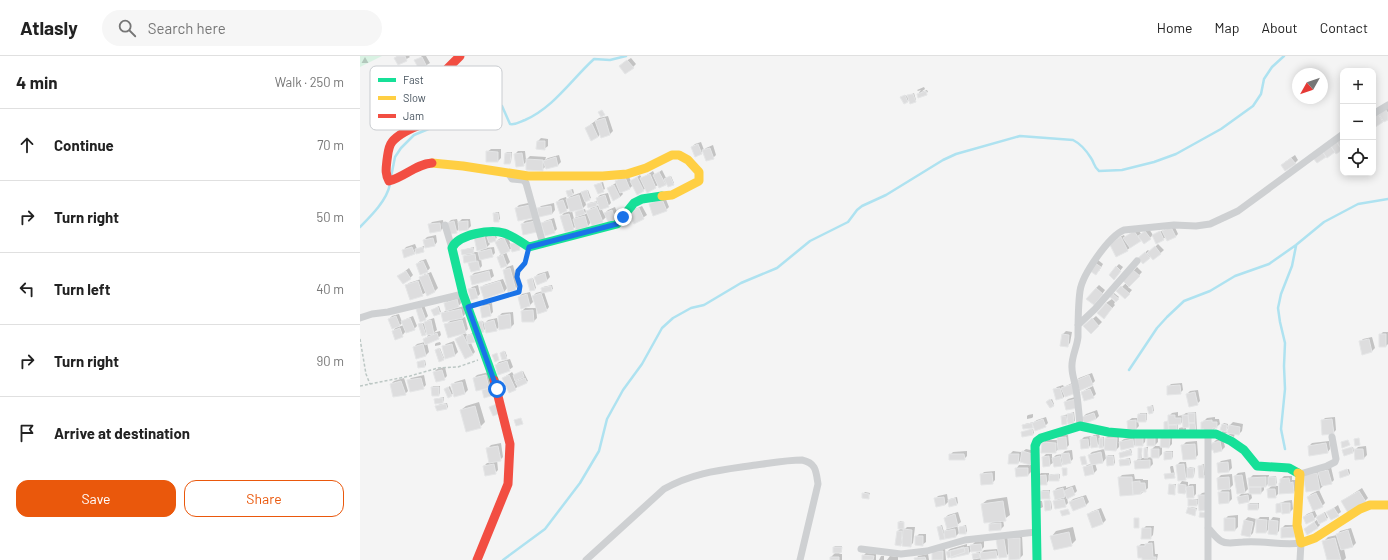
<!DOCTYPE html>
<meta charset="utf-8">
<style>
body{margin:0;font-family:Barlow,sans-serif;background:#f6f6f6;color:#222}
.controls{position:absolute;right:12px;top:12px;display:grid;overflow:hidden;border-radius:8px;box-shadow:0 2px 10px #0003}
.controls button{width:36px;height:36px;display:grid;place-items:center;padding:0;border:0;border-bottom:1px solid #e0e0e0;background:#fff;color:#222;font:20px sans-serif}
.compass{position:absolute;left:932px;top:12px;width:36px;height:36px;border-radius:50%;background:#fff;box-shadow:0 2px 10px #0003;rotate:230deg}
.stop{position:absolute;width:12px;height:12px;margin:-9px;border:3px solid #1a73e8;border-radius:50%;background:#fff}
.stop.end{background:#1a73e8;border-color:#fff;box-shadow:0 1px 4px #0008}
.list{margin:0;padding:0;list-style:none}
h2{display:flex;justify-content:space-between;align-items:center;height:52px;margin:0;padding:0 16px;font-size:17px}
h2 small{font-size:13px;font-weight:400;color:#767676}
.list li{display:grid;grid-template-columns:26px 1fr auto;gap:12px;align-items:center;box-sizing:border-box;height:72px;padding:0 16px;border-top:1px solid #e0e0e0}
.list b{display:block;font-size:15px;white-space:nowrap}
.list em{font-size:13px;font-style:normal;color:#767676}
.actions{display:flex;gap:8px;padding:12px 16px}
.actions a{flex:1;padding:9px 0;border:1px solid #ea580c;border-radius:12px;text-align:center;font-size:14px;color:#ea580c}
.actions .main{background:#ea580c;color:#fff}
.icon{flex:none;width:22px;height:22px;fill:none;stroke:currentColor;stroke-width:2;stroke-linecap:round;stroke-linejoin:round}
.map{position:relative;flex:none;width:1028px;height:504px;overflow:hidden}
header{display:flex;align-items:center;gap:24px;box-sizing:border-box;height:56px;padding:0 20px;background:#fff;border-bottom:1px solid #e0e0e0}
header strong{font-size:19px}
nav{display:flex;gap:22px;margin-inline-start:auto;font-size:14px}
.search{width:280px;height:36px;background:#f6f6f6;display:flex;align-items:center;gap:10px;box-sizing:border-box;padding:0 14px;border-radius:22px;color:#767676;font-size:15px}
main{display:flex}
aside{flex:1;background:#fff}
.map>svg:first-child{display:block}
.forest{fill:url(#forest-firs)}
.shadow{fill:#0003;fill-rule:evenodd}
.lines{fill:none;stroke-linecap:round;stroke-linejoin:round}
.stream{stroke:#aee2f0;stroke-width:2.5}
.building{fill:#ddddde;stroke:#e5e6e7}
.path{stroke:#bcc7c4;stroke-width:1.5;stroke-dasharray:3 2;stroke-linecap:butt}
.street{stroke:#ced0d2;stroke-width:7}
.fast{stroke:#16e098;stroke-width:9}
.slow{stroke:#ffcf43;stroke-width:9}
.jam{stroke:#f24e42;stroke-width:9}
.route{stroke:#1a73e8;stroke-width:5}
.key{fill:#fff;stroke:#c9ccd0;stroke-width:1}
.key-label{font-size:11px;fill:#4a5661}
</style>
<header>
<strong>Atlasly</strong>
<div class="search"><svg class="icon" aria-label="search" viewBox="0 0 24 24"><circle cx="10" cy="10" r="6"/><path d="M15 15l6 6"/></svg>Search here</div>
<nav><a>Home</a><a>Map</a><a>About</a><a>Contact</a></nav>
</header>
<main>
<aside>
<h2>4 min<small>Walk · 250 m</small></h2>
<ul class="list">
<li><svg class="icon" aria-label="ahead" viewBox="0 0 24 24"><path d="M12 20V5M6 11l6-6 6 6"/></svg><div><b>Continue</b></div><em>70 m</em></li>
<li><svg class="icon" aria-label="right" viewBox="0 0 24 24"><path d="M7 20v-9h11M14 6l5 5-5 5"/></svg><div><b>Turn right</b></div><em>50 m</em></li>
<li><svg class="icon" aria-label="left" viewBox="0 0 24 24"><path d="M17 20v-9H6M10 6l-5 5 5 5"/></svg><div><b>Turn left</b></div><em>40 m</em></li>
<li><svg class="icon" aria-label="right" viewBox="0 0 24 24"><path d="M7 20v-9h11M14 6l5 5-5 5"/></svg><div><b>Turn right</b></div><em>90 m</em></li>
<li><svg class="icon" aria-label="arrive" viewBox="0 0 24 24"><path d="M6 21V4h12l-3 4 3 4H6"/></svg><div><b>Arrive at destination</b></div></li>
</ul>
<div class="actions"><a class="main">Save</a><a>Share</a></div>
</aside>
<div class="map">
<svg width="1028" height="504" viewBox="0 0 1028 504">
<defs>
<pattern id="forest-firs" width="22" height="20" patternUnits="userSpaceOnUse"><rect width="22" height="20" fill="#d9f2e3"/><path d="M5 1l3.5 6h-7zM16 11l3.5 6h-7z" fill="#b2c7bb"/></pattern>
</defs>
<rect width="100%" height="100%" fill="#f4f4f4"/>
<path class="forest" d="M 0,0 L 22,0 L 0,11 Z"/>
<path class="shadow" d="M 37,0 L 49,0 L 50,1 L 38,8 L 35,2 Z
M 62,0 L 66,0 L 70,7 L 60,13 L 56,5 Z
M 271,2 L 276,8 L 273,11 L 263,7 Z
M 564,31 L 565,33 L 561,36 L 567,34 L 568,36 L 559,40 L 558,38 L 561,34 L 558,35 L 557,34 Z
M 554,37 L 556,44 L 555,45 L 549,44 L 548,45 L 543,40 L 546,39 L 547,41 Z
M 1028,51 L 1028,63 L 1013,71 L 1013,61 Z
M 248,60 L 253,75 L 250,78 L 240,78 L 238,81 L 226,72 L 239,62 Z
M 983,80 L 983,92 L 977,97 L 975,95 L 966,99 L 957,106 L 954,102 Z
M 181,82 L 188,83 L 188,90 L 184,93 L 178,85 Z
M 341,86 L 344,94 L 346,92 L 353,89 L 356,99 L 353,102 L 343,95 L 341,97 L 332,91 L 335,88 Z
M 131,93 L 141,93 L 141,102 L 138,105 L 127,96 Z
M 158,95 L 165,95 L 166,104 L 170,100 L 186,101 L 185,104 L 188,102 L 199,99 L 201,106 L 198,109 L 186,112 L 186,110 L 182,114 L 167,105 L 163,109 L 155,98 Z
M 147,96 L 152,96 L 151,106 L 150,107 L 146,107 L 146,97 Z
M 935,99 L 938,104 L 935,107 L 925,106 Z
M 302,114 L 306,122 L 311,120 L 314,127 L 313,128 L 307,127 L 305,129 L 298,129 L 287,135 L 286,132 L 278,138 L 273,129 L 270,132 L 261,135 L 263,138 L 260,141 L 248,132 L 268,119 L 271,125 L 280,119 L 282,122 L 293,115 L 295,119 Z
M 243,126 L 245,133 L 238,137 L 237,128 Z
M 213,133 L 214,137 L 211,140 L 228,134 L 231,142 L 225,145 L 226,149 L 221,154 L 225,153 L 226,156 L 223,159 L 228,157 L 228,156 L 231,152 L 239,149 L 239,147 L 236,149 L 228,148 L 229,147 L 238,145 L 237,142 L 240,139 L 248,137 L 251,147 L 248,150 L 241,152 L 244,158 L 248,154 L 255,151 L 259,161 L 256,164 L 247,160 L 242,165 L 231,166 L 228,170 L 217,173 L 216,170 L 213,173 L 201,160 L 204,157 L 211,155 L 210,151 L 206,154 L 197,146 L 200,143 L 206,141 L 207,144 L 212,138 L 207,135 ZM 220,153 L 216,156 L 217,160 L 214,163 L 212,155 Z
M 305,141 L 309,151 L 306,154 L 290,149 L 293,146 Z
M 173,146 L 172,161 L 156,152 L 159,149 Z
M 194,147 L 195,154 L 192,158 L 180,160 L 178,153 L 181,150 Z
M 282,150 L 287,159 L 275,167 L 273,154 Z
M 136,156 L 139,156 L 140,163 L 138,165 L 134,158 Z
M 178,162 L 180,172 L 162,168 L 165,165 Z
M 194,162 L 197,173 L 194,176 L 182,168 L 185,165 Z
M 97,163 L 98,167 L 102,163 L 110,163 L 111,170 L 108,173 L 100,172 L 96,176 L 88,167 L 91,164 Z
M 83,164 L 84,171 L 81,174 L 70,176 L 69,169 L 72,166 Z
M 814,169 L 818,178 L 815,181 L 806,181 L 803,183 L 793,179 L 784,187 L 782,183 L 767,194 L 754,184 L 764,179 L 765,181 L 778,173 L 781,178 L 789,173 L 793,179 Z
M 135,178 L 137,182 L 129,186 L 130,188 L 126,192 L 134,191 L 135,197 L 132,200 L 121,203 L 122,210 L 119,213 L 109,207 L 112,205 L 104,200 L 107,197 L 102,194 L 114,191 L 114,195 L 113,196 L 118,196 L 118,197 L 123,192 L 115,182 Z
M 76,179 L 77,186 L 74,190 L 64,184 L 67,181 Z
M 147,180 L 151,189 L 159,186 L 160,192 L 159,193 L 152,192 L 146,196 L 150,206 L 147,209 L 138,201 L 141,198 L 136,186 L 139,183 Z
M 55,188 L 57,193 L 64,190 L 64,194 L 63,195 L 57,195 L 54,197 L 43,195 L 46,191 Z
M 798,188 L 804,194 L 794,203 L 791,200 L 783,207 L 782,199 L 788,194 L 790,196 Z
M 66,203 L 70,212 L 64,219 L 71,216 L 78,232 L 75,235 L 67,238 L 66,236 L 62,239 L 46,230 L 49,227 L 61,223 L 61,222 L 67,215 L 57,208 L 60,205 Z
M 738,204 L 743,208 L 739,215 L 731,214 Z
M 759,208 L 763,211 L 757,219 L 756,211 Z
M 153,209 L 158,230 L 155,233 L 148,231 L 144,236 L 121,232 L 124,229 L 143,223 L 146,230 L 147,230 L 144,214 L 147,211 Z
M 777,211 L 782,216 L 768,231 L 772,234 L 765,242 L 758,235 L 766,227 L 764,225 Z
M 49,212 L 53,219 L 50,222 L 39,220 Z
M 132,213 L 134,220 L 130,223 L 111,220 L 114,217 Z
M 188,215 L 190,221 L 187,224 L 175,221 L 178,218 Z
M 173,222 L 176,232 L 175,233 L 168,224 Z
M 118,229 L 120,238 L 117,241 L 109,234 L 112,231 Z
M 192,229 L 193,233 L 191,234 L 184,236 L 189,251 L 186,255 L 173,240 L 176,237 L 183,235 L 182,232 L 183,231 Z
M 739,229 L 745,234 L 737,245 L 736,232 Z
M 170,236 L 173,246 L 170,249 L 159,241 L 162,238 Z
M 754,237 L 759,241 L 756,244 L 751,240 Z
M 100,241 L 101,247 L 97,252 L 104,250 L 105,258 L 102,262 L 105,261 L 108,273 L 105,276 L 107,279 L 113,277 L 111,287 L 115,296 L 112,299 L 96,283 L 105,277 L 86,269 L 91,264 L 82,257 L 87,254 L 85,247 L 88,244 Z
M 752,243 L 755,246 L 754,248 L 755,249 L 746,259 L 746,247 Z
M 132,247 L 133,256 L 130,259 L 121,251 L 124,248 Z
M 64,249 L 68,260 L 65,263 L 57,253 Z
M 79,250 L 81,256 L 74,259 L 72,254 Z
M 165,252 L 176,252 L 177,262 L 174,265 L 162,255 Z
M 153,256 L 154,268 L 151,271 L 140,272 L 140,270 L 136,274 L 126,272 L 123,275 L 118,266 L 123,265 L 124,268 L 128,264 L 137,262 L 138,267 L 140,266 L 139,260 L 142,257 Z
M 39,258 L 42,266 L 46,263 L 53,260 L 57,270 L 54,273 L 45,276 L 42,280 L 33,275 L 37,270 L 29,263 L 32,260 ZM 43,266 L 44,269 L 38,271 Z
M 736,260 L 742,266 L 731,277 L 725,270 Z
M 74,262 L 77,274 L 73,277 L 80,275 L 81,279 L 78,282 L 67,287 L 69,296 L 66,299 L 57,301 L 54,291 L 57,288 L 65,286 L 64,283 L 68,280 L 67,276 L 65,278 L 60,267 L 63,267 L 64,268 L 68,264 Z
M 706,275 L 712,276 L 710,287 L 707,290 L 703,278 Z
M 1023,276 L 1028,276 L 1028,288 L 1026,290 L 1020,279 Z
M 1012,281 L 1015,292 L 1012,295 L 1000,286 L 1003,283 Z
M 94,285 L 98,296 L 94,300 L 83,291 L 86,288 Z
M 80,286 L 81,288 L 80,289 L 75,290 L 75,288 L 76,287 Z
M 80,292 L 84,302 L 83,304 L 76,294 Z
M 145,295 L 147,300 L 146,302 L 141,297 Z
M 150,303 L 153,311 L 149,314 L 136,309 L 139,306 Z
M 65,304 L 66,309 L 65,310 L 58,306 Z
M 85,311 L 87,320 L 84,323 L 74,316 L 77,313 Z
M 163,315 L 168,325 L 149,336 L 143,322 L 152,316 L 154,319 Z
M 129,316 L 132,328 L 129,331 L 135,329 L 125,341 L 123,335 L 127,331 L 114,322 L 117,319 Z
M 732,317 L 735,325 L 732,328 L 705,339 L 703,342 L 694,334 L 697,331 L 703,329 L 704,331 L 716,325 L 719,322 Z
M 64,319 L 66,329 L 63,332 L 48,325 L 51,322 Z
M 44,322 L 48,335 L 45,338 L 31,328 L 34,325 Z
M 105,323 L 108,334 L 105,337 L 92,329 L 95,326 Z
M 822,327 L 823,334 L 820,337 L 808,331 L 811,328 Z
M 73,330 L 80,330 L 80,337 L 79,339 L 73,339 L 72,332 Z
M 90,330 L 93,338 L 88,340 L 85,333 Z
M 733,330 L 736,338 L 733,341 L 722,337 L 725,334 Z
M 838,334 L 840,345 L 837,348 L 827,338 L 830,335 Z
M 719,340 L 721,348 L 705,346 L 708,343 Z
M 84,341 L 84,344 L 83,346 L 75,343 Z
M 692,343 L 694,348 L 693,350 L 689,345 Z
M 119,346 L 125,366 L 120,371 L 101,354 L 106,350 Z
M 87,347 L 88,351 L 87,352 L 77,354 L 77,350 L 78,349 Z
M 793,349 L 794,355 L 789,357 L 788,351 Z
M 737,354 L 739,360 L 736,363 L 723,361 L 726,358 Z
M 714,356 L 715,365 L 709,367 L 709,364 L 706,367 L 702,360 Z
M 818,356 L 818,360 L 823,359 L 826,357 L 836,356 L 837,375 L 830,370 L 826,370 L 826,374 L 819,376 L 819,372 L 824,371 L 824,365 L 821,367 L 818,368 L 818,373 L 817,374 L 810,375 L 805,366 L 809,365 L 809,360 L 812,357 Z
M 780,357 L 787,357 L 787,364 L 785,365 L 778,365 L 779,370 L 776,373 L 768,365 L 772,362 L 779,362 Z
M 673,358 L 673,361 L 672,362 L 667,363 L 667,360 L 668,359 Z
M 686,361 L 688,367 L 685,370 L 674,369 L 664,372 L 663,369 L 665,368 L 674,366 L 677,364 Z
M 855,361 L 855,363 L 859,363 L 860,368 L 853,374 L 842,367 L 847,362 Z
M 975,361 L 976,374 L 973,377 L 962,365 L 965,362 Z
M 873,366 L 883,368 L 882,375 L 879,378 L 875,377 L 874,381 L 868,378 L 870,376 L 869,371 L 865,375 L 867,376 L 866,378 L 862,376 L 863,374 L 863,368 L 864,367 L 868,368 L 867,372 Z
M 673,373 L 674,377 L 673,378 L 662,376 Z
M 798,377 L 798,386 L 795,389 L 788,389 Z
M 739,378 L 740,382 L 744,381 L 744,388 L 746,388 L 746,382 L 749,379 L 759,379 L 759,391 L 756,394 L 746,388 L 743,391 L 740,387 L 737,390 L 731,388 L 729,391 L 721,384 L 724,381 L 731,380 L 731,381 L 734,379 Z
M 786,378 L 785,386 L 782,389 L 775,389 L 773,390 L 760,386 L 764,383 Z
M 701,379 L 708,379 L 709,389 L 706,392 L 699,393 L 695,396 L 683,387 L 686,384 L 699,384 L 698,382 Z
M 812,379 L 812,388 L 809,391 L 802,390 L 802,398 L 799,401 L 792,401 L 793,408 L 790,411 L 775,406 L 778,403 L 780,392 L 782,392 L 782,402 L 785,402 L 785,393 L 786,391 L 788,391 L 788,399 L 786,402 L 792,401 L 792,393 L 795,390 L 801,390 Z
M 863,383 L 865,391 L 862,394 L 851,389 L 856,384 Z
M 837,385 L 838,399 L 835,402 L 823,389 L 826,386 Z
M 969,385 L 970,393 L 967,397 L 949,390 L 952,387 Z
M 141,387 L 143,401 L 140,404 L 137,404 L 138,414 L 135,417 L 124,410 L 127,407 L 130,407 L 128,392 L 131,389 Z
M 1006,390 L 1007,399 L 1004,402 L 995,394 L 993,396 L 983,394 L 993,391 L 994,395 L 998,391 Z
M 666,393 L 675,395 L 670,408 L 660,405 L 658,407 L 650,398 L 653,395 L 661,396 L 661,397 Z
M 744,393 L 746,402 L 748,399 L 754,399 L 755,407 L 754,408 L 747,401 L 743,406 L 735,407 L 737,414 L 734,417 L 724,412 L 727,409 L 731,408 L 729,399 L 732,396 Z
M 771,393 L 772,397 L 771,398 L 760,397 Z
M 712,394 L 713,403 L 710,406 L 701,409 L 694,406 L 690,409 L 683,401 L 686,398 L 692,398 L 692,403 L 696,399 L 702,398 L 705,395 Z
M 607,395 L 607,400 L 604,403 L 590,399 L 593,396 Z
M 806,395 L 813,395 L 813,401 L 812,402 L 805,396 Z
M 770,402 L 771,407 L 770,408 L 760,404 Z
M 871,403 L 872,412 L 869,415 L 858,408 L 861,405 Z
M 820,406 L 826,406 L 827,414 L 830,411 L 835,412 L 834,420 L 833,421 L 827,421 L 825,423 L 817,409 Z
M 844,408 L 845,419 L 840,421 L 839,410 Z
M 659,409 L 671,409 L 671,416 L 668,419 L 656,413 Z
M 811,410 L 813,410 L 815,420 L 814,421 L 805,419 L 811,417 L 810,411 Z
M 971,411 L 974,424 L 971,427 L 963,430 L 960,433 L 944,419 Z
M 989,413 L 990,417 L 989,419 L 980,416 Z
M 635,415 L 635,424 L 632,427 L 621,419 L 624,416 Z
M 885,416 L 888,433 L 883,438 L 890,437 L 890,422 L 893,419 L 909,419 L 909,421 L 916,420 L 917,427 L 914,430 L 918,430 L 918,438 L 915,441 L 908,433 L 913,429 L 909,427 L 906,430 L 904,430 L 904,434 L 901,437 L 891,437 L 892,442 L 889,445 L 879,447 L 878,441 L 883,436 L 875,420 L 878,417 Z
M 681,417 L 689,417 L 689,420 L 691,418 L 700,418 L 700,422 L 698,424 L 689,424 L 686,428 L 678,420 Z
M 774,418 L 775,423 L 783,423 L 783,424 L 788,424 L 788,432 L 781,438 L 759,422 L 762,419 Z
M 872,418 L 873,429 L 868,434 L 871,433 L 872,443 L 869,446 L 859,437 L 864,432 L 858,422 L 861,419 Z
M 924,420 L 932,420 L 932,424 L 936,424 L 937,433 L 934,436 L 921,423 Z
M 822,425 L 828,426 L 828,430 L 830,428 L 836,428 L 836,438 L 833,441 L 827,434 L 825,437 L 819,429 Z
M 811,428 L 816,428 L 814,438 L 810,429 Z
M 715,429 L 717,435 L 714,438 L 707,442 L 708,447 L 705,450 L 694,446 L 696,444 L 694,435 L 697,432 L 706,430 L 706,432 Z
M 1002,432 L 1008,442 L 1005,445 L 985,443 Z
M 683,434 L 690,434 L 690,441 L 688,443 L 688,442 L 682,435 Z
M 959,434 L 965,447 L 962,450 L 954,453 L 957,460 L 954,463 L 944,461 L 947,458 L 954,455 L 948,441 L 951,438 Z
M 505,436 L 510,437 L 508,442 L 503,438 Z
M 847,436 L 837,449 L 829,444 L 830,443 L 839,443 L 839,440 L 842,437 Z
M 587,438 L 588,445 L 590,443 L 597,441 L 598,447 L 597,448 L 589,445 L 585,449 L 575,443 L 578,440 Z
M 726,439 L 729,446 L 726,449 L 710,446 L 713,443 Z
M 647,441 L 650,459 L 643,464 L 644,470 L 641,473 L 630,468 L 633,465 L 622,448 L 627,444 Z
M 932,444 L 933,453 L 930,456 L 917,448 L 923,446 L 925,445 Z
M 678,445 L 682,445 L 683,451 L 681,452 L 677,452 Z
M 691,445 L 692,452 L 691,454 L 685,446 Z
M 890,447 L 899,447 L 899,452 L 898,453 L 889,448 Z
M 978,449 L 981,456 L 971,463 L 968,456 Z
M 830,451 L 837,452 L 835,458 L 829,452 Z
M 741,452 L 746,464 L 743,467 L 733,471 L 728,459 L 731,456 Z
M 598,456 L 601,466 L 597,469 L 599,477 L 596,480 L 586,480 L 584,482 L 578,471 L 582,469 L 584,476 L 588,472 L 585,462 L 588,459 Z
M 965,456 L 968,462 L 959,467 L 960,469 L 957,472 L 945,473 L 958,463 L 957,461 L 959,460 Z
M 878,459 L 878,471 L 875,474 L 865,463 L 868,460 Z
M 888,461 L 896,463 L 893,477 L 890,480 L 885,464 Z
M 900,461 L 909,461 L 909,466 L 913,461 L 920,462 L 919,475 L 916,478 L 909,473 L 906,476 L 897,464 Z
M 540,465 L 544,466 L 544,470 L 542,472 L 545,473 L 547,471 L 555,471 L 553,487 L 550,490 L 543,486 L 540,489 L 538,475 L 541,472 L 539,467 Z
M 606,469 L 607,475 L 606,477 L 600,471 Z
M 925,469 L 937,469 L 938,477 L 922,472 Z
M 786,470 L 794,470 L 793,479 L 790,482 L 783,473 Z
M 713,471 L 716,484 L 711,489 L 692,480 L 696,475 Z
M 991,472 L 996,487 L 993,490 L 984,493 L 986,502 L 984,504 L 968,504 L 963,486 L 968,481 L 977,479 L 980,475 Z
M 559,478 L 566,478 L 566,486 L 562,489 L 556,481 Z
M 652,479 L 662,479 L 663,499 L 660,502 L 649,497 L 646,500 L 639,498 L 636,501 L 621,503 L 622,504 L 613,504 L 615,497 L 620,496 L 620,498 L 624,494 L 638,493 L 637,484 L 647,480 L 648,484 Z
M 624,485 L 624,491 L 621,494 L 611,495 L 609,497 L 587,496 L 590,493 L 607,488 L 607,490 L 611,490 L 615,486 Z
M 789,485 L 794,485 L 795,498 L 798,498 L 797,504 L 783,504 L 778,491 L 781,488 L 787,488 Z
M 475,490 L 482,490 L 482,495 L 479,498 L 482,498 L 482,504 L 471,504 L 471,501 L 476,496 L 474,491 Z
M 585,492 L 586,504 L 573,504 L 573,496 Z
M 506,497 L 516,498 L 516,504 L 503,504 L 503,500 Z
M 568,498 L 569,504 L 556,504 L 558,500 Z
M 521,500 L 524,500 L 524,504 L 519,504 Z
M 530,500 L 538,501 L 538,504 L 527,504 Z"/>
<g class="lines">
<path class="stream" d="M 84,67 C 102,59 123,46 142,50 L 150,68 C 156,69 160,66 165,64 C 194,51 211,24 234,3 L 250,4 L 266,0
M 31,121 L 35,101 L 41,92 L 54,79 L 78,69
M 0,171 C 12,159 27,144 30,128
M 769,314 L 797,272 L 807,261 L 824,245 L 850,235 L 875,220 L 909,208 L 936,189 L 964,166 L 998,148 L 1028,143
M 925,393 L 921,373 L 925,333 L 924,310 L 925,287 L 920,266 L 918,252 L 921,238 L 932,210 L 936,190
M 143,504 L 185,473 L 220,427 L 239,395 L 247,363 L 263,334 L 282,308 L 302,272 L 313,262 L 331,252 L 344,249 L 381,227 L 417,212 L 450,185 L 488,166 L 497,154 L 502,150 L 526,139 L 583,104 L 596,98 L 660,80 L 713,84 C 721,88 726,94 731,102 C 735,108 733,110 739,115 L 762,114 L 794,106 L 816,98 L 861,73 L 893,50 L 901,38 L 904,23 L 912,11 L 924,0"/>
</g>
<path class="building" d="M 38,0 L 45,0 L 47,5 L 38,9 L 34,2 Z
M 62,1 L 67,11 L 60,15 L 54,4 Z
M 267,4 L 274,12 L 265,18 L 259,10 Z
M 566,35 L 567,39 L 558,42 L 557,38 Z
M 553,38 L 556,46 L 550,48 L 547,39 Z
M 545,39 L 548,46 L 544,48 L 540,41 Z
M 1025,53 L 1028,57 L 1028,64 L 1024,66 L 1019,58 Z
M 242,54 L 245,59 L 241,61 L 238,56 Z
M 1018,58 L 1023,66 L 1014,72 L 1013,70 L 1013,61 Z
M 245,62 L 250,79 L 241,82 L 235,65 Z
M 232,68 L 238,81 L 231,85 L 225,72 Z
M 979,82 L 983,87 L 982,94 L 976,85 Z
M 177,85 L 185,85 L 185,94 L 176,93 Z
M 976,85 L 982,94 L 976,98 L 970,89 Z
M 338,88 L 342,98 L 335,101 L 331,91 Z
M 970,89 L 975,96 L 967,102 L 962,95 Z
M 350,92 L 354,103 L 346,105 L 342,94 Z
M 126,95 L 138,96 L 138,106 L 126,106 Z
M 962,95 L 966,101 L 957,107 L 953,102 Z
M 145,97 L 151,97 L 150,108 L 144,108 Z
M 162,97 L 164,110 L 156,111 L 154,98 Z
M 196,101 L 198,110 L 186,113 L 183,105 Z
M 931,102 L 936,108 L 925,115 L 921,109 Z
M 166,103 L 183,104 L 183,115 L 166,114 Z
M 299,116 L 306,129 L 299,132 L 293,119 Z
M 290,118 L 296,132 L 287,137 L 280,122 Z
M 310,120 L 314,129 L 308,131 L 304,123 Z
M 265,121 L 270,133 L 260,137 L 255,125 Z
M 277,121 L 284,135 L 277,139 L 270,125 Z
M 241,127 L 244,136 L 238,138 L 234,129 Z
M 254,129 L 260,141 L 253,145 L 247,132 Z
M 211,134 L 213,139 L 208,141 L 206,135 Z
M 227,134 L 230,144 L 225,146 L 221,136 Z
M 219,139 L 223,153 L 210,156 L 206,143 Z
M 245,139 L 249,151 L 240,154 L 236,142 Z
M 302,143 L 307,155 L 293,160 L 289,148 Z
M 203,144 L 207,155 L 200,158 L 196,146 Z
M 236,146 L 237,150 L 228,152 L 227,148 Z
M 170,149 L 173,162 L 158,165 L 155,152 Z
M 191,150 L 192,158 L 179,161 L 177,152 Z
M 237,151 L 243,166 L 232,170 L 226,155 Z
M 279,152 L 284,163 L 274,168 L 269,157 Z
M 223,153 L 225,158 L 216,161 L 215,156 Z
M 252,154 L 256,165 L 249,168 L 244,157 Z
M 133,157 L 138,157 L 139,166 L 134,166 Z
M 209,158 L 214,174 L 205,176 L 200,160 Z
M 225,160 L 228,171 L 216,174 L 213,163 Z
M 191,164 L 195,177 L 185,180 L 181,167 Z
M 94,165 L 97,177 L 90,178 L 87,167 Z
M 108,165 L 108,174 L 99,175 L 98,166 Z
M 175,165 L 177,176 L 163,179 L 161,168 Z
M 80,167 L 81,175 L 70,177 L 68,168 Z
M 811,171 L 816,181 L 807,185 L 802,175 Z
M 774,175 L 781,185 L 770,192 L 763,182 Z
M 785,175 L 791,183 L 784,188 L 778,180 Z
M 800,175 L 804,184 L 796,188 L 792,179 Z
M 134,178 L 136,185 L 129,187 L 127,181 Z
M 124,179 L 127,192 L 117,195 L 114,181 Z
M 761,181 L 768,195 L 756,201 L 749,187 Z
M 73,182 L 75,190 L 65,192 L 63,184 Z
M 144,182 L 150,195 L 141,199 L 135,186 Z
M 158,186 L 160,194 L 152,196 L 150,188 Z
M 795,190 L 801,198 L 793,204 L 787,197 Z
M 52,191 L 55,198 L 44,202 L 42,194 Z
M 63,191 L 64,196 L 56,198 L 55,193 Z
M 113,192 L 114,197 L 102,199 L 101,194 Z
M 131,193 L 133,201 L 120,204 L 118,196 Z
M 785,196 L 790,202 L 783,208 L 778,202 Z
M 115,198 L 116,205 L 104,207 L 103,200 Z
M 143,199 L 147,210 L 141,212 L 137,201 Z
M 63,205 L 68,216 L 60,219 L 56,208 Z
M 118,205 L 120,214 L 111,216 L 108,207 Z
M 735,207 L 741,211 L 736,219 L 730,215 Z
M 756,210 L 761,215 L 754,224 L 749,219 Z
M 150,212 L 156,234 L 148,236 L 143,214 Z
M 773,214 L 780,220 L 769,231 L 763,225 Z
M 46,215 L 51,223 L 43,228 L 37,220 Z
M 129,215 L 131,224 L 112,229 L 110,220 Z
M 185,217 L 187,225 L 177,229 L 174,221 Z
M 68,218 L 75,236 L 67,240 L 59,221 Z
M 172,222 L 175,234 L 170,235 L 167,224 Z
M 58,225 L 63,240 L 50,244 L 45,229 Z
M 140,225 L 144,236 L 124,243 L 120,231 Z
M 191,230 L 192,235 L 182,237 L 181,232 Z
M 761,230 L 770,238 L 765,243 L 756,235 Z
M 115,232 L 118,242 L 111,244 L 108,233 Z
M 736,232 L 743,238 L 734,249 L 726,243 Z
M 181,237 L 187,255 L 178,258 L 172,240 Z
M 752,237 L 759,243 L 756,246 L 749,240 Z
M 167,238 L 170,250 L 161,253 L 158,241 Z
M 97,243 L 99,251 L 86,255 L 84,247 Z
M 746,247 L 752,252 L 744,263 L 737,257 Z
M 129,249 L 131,260 L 122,262 L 120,251 Z
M 61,251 L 66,264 L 60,266 L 56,253 Z
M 78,251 L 80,258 L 74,260 L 71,254 Z
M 101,253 L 103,262 L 83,266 L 81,257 Z
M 173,254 L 174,266 L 162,266 L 161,255 Z
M 150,258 L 151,272 L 139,274 L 138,260 Z
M 36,260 L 40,270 L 32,273 L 28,263 Z
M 50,262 L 55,274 L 46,277 L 41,265 Z
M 732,262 L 739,270 L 731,278 L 723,270 Z
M 71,264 L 74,278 L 67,279 L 64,266 Z
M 102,264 L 106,277 L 88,282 L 84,268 Z
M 134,264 L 137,275 L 126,277 L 124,267 Z
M 122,265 L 124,276 L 119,277 L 117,266 Z
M 62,267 L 66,279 L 62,280 L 58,268 Z
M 40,272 L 43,281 L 35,284 L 32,275 Z
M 77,277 L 79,283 L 65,289 L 63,283 Z
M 112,278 L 115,286 L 108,288 L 106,280 Z
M 702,278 L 709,279 L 708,291 L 700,290 Z
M 1019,278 L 1026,278 L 1026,291 L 1019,291 Z
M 103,279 L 113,299 L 105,303 L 95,283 Z
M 1009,283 L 1012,296 L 1002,299 L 999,285 Z
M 63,288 L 66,300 L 56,303 L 53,291 Z
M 92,288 L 95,300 L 85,303 L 82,290 Z
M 79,292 L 84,304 L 79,306 L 75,294 Z
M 144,295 L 147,303 L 142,304 L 140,297 Z
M 137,297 L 139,304 L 135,306 L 132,299 Z
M 64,304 L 65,311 L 58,312 L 57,306 Z
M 147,305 L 150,315 L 138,319 L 135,309 Z
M 82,314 L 85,324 L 76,326 L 73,316 Z
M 162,315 L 164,321 L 155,325 L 153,319 Z
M 126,319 L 129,332 L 116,335 L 113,322 Z
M 149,319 L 156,334 L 149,337 L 142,322 Z
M 729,319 L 733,329 L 719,335 L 715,325 Z
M 61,322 L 64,333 L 50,336 L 47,324 Z
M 165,322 L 167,327 L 158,331 L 155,326 Z
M 41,325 L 46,339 L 33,341 L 30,328 Z
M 102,326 L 105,338 L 94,341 L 91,328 Z
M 713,328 L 716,337 L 705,341 L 701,332 Z
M 820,329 L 821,338 L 807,339 L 807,330 Z
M 71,331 L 79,331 L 79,340 L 72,340 Z
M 88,331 L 92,340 L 88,342 L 84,333 Z
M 132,332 L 134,339 L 124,342 L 122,334 Z
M 700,332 L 703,342 L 696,344 L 693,333 Z
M 730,333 L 734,342 L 724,345 L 721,336 Z
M 835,336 L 838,349 L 829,351 L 826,338 Z
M 83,342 L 83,347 L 75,348 L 74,343 Z
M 690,343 L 694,350 L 690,352 L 686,346 Z
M 716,343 L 718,352 L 706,354 L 704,346 Z
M 86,348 L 87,353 L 77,355 L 75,350 Z
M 137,348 L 141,357 L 133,360 L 129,351 Z
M 115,350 L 121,372 L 106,376 L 100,354 Z
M 792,350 L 793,357 L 789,358 L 787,351 Z
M 713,357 L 714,367 L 708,368 L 707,358 Z
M 734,357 L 736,363 L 724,368 L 722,361 Z
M 828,357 L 835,357 L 835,367 L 829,367 Z
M 778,358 L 786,358 L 786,366 L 777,366 Z
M 808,359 L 815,359 L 815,362 L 821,362 L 821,368 L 808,369 Z
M 822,359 L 828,359 L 829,371 L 823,372 Z
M 701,360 L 706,360 L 707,368 L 702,369 Z
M 161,362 L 163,368 L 156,370 L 154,364 Z
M 683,363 L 686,371 L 675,375 L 672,367 Z
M 972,363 L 974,378 L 962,379 L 961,364 Z
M 776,364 L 776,374 L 768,375 L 767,365 Z
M 852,364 L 852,366 L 857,366 L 857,372 L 853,372 L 853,375 L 844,376 L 844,373 L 841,373 L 841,366 L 843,366 L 843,365 Z
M 808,365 L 809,373 L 804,374 L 804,366 Z
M 672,367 L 673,372 L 663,373 L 662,369 Z
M 829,367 L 835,367 L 836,377 L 830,378 Z
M 862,368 L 867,369 L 866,376 L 860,374 Z
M 808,369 L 817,369 L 817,375 L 809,376 Z
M 869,369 L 880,371 L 879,379 L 867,377 Z
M 672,373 L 673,379 L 662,381 L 661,376 Z
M 736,380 L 738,391 L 731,392 L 730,381 Z
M 775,380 L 783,380 L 783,390 L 775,390 Z
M 787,380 L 795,380 L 795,390 L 787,390 Z
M 706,381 L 707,393 L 698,394 L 697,382 Z
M 801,381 L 810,382 L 809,392 L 800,391 Z
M 739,382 L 743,382 L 743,392 L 739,392 Z
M 745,382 L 757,382 L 756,395 L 744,394 Z
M 999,382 L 1000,389 L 995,390 L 994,383 Z
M 728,383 L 729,392 L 721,393 L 720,384 Z
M 773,383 L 774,391 L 761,394 L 759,386 Z
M 988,384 L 990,389 L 982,392 L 981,386 Z
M 860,385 L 862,395 L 854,397 L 853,394 L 851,394 L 850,389 L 852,388 L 852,387 Z
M 682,386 L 696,387 L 696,397 L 681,397 Z
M 966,387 L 968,397 L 949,400 L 948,390 Z
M 835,388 L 836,403 L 823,404 L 821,389 Z
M 138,390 L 141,405 L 129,407 L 126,392 Z
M 992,391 L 993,397 L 984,400 L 982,394 Z
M 778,392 L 782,392 L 781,403 L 778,403 Z
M 784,392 L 787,392 L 788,402 L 784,402 Z
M 791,393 L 799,393 L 799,402 L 791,402 Z
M 994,393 L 1003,393 L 1004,403 L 995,404 Z
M 770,394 L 772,399 L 760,402 L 759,397 Z
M 662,395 L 673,398 L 670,409 L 660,406 Z
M 741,396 L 743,407 L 731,409 L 728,399 Z
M 804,396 L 812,396 L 812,403 L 804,404 Z
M 709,397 L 711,407 L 703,409 L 701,398 Z
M 589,398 L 604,398 L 605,404 L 589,404 Z
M 649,398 L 659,398 L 658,408 L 648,408 Z
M 689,400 L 690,410 L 683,411 L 682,401 Z
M 700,400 L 702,410 L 694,411 L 692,402 Z
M 725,400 L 727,408 L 722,409 L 720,401 Z
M 746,400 L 753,400 L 754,409 L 747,410 Z
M 769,403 L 770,409 L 760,410 L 759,404 Z
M 790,404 L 790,412 L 775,413 L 774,405 Z
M 868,406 L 869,416 L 858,417 L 857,407 Z
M 134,408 L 136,418 L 125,420 L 123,410 Z
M 824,408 L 826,424 L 818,425 L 816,409 Z
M 732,409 L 734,418 L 725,420 L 723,411 Z
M 843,409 L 844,422 L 839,422 L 838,410 Z
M 655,412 L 668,412 L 668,420 L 656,421 Z
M 702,412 L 707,412 L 707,419 L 703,420 Z
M 827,412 L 834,412 L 833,422 L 827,422 Z
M 987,413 L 989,419 L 980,422 L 979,416 Z
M 968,414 L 972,428 L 962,430 L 958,416 Z
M 632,417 L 633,428 L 621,429 L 620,418 Z
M 814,417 L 815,422 L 805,423 L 804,418 Z
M 957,417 L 960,434 L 946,436 L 943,419 Z
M 699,418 L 699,425 L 689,425 L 689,419 Z
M 686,419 L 687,429 L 678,429 L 677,420 Z
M 882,419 L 885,437 L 877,438 L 874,420 Z
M 758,421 L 772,421 L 773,439 L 760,440 Z
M 869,421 L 870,433 L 858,434 L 857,422 Z
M 906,421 L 906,431 L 889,431 L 888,422 Z
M 908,421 L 916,421 L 916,430 L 908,430 Z
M 929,422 L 930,427 L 933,426 L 934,437 L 919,438 L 919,427 L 920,427 L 920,423 Z
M 780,425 L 780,427 L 785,427 L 786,436 L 781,436 L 781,438 L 773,439 L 772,426 Z
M 809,428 L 815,429 L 815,439 L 808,438 Z
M 818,428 L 826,429 L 825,438 L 818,437 Z
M 833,430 L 834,442 L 827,442 L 826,431 Z
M 712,431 L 715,439 L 707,443 L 704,435 Z
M 889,431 L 901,431 L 901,438 L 889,438 Z
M 703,432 L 705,441 L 695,444 L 693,435 Z
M 907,433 L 915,433 L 916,442 L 908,442 Z
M 681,435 L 689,435 L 690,443 L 681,443 Z
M 999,435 L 1006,446 L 988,457 L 981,445 Z
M 858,436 L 869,436 L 869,447 L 859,448 Z
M 502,437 L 509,438 L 509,443 L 502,442 Z
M 956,437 L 963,451 L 953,455 L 947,441 Z
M 838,439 L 845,439 L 846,454 L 839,455 Z
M 888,439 L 889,446 L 879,448 L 877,441 Z
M 584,441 L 585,449 L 576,451 L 574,442 Z
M 723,441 L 726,450 L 713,455 L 709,446 Z
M 595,442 L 597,449 L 589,451 L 588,444 Z
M 704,443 L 706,451 L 695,453 L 693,445 Z
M 828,443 L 837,444 L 837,450 L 828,450 Z
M 690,444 L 691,454 L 685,455 L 684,445 Z
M 643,445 L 646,465 L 624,467 L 621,448 Z
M 921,447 L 922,456 L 916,457 L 916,448 Z
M 921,447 L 930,447 L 930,457 L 922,458 Z
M 888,448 L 898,448 L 898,454 L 888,454 Z
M 828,451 L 836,453 L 835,460 L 826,457 Z
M 974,452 L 979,460 L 971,464 L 966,456 Z
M 708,453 L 710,458 L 702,460 L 700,455 Z
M 738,454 L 743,468 L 732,472 L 727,458 Z
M 840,456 L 847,457 L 847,462 L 839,461 Z
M 952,457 L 955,464 L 946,468 L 943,461 Z
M 964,457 L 967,464 L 959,468 L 956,461 Z
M 595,458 L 598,470 L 587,473 L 584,462 Z
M 774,462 L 779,462 L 779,472 L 774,472 Z
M 864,462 L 875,462 L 875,475 L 864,475 Z
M 896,463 L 907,464 L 906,477 L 896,477 Z
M 884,464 L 893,466 L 890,481 L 881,479 Z
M 909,464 L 918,465 L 917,479 L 908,478 Z
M 538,466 L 544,466 L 544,473 L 538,473 Z
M 954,466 L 958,472 L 947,479 L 944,473 Z
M 641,467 L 641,474 L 629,475 L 629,468 Z
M 581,470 L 585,483 L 580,484 L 577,471 Z
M 605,470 L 606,478 L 599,478 L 599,471 Z
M 934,471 L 935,481 L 921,482 L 921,472 Z
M 782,472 L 791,472 L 791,483 L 781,483 Z
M 543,473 L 552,474 L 551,491 L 542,490 Z
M 595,473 L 596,481 L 585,483 L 584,475 Z
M 988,474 L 993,491 L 981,494 L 976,478 Z
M 537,475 L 542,475 L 541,490 L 535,489 Z
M 709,476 L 712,490 L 694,494 L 690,480 Z
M 555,480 L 563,480 L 563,490 L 555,489 Z
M 648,482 L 660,482 L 660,503 L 649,504 Z
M 975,482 L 981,504 L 967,504 L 962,485 Z
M 636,483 L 644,483 L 647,501 L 639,502 Z
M 792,487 L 793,501 L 796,501 L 796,504 L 782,504 L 782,502 L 778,502 L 777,490 L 785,490 L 785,488 Z
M 621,488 L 622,495 L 611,496 L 610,489 Z
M 473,491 L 482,491 L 481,497 L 473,497 Z
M 604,491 L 605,496 L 588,502 L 586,496 Z
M 608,491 L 609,498 L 591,502 L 590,495 Z
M 572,495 L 583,495 L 583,504 L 572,504 Z
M 636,495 L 637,502 L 621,504 L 620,497 Z
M 619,497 L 620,502 L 613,503 L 612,498 Z
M 502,499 L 514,500 L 513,504 L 502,504 Z
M 470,501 L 479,501 L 479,504 L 470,504 Z
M 565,501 L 566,504 L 555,504 L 554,502 Z"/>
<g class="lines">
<path class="path" d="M 116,249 L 159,236 C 160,229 155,223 157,216 C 159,210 165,208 167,199
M 0,283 L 6,318 L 10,328
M 0,330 L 50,320 L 78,312 L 98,311 L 118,304"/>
<path class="street" d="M 1013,58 L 1028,49
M 149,118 L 152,123 L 163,124 L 166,127 L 183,188
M 85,169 L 92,192
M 0,262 L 12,258 L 28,256 L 103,238
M 718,269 L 735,253 L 777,205
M 720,370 C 719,357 718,345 716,333 C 715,326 712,319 712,312 C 711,301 717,292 718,281 C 718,266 718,250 720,235 C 722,219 749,180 764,174 L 814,169 L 836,170 L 850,168 L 878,155 L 983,78
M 848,379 L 848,504
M 940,418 L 967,410 L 975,406 L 976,403 L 972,381
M 848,472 C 852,476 856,482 861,485 C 867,489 876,486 883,486 C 903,484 922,490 941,487 L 940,504
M 501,493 L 541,498 L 567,495 L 605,484 L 676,476
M 226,504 L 304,433 C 334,416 362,414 396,409 C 411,407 427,404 442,404 C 456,407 456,415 458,428 L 440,504"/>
<path class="fast" d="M 134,324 L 103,238 L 92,192 C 98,178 131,173 144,177 C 153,180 161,186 169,191 L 257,168 L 274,147 L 282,143 L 302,140
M 677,504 L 675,390 L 677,385 L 681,382 L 720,370 L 748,376 L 772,378 L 856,378 L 871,385 L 884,394 L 897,410 L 929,412 L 938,417"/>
<path class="slow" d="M 72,107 L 103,110 L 168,120 L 243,120 L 267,118 L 286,112 L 312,99 L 319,99 L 328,104 L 339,116 L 339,125 L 312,139 L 302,140
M 938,417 L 940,418 L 937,469 L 941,487 L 955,482 L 1000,453 L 1010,449 L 1028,449"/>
<path class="jam" d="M 72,107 C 56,108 45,121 29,125 C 25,117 26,113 27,104 C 28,98 28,91 32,86 C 39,77 54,71 65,67 C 74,65 81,64 88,58 L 89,47 L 79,25 L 81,19 L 100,0
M 117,504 L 148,428 L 150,388 L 134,324"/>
</g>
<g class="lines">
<path class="route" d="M 137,333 L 108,251 L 159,236 L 160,230 L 157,221 L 158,215 L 165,207 L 169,191 L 257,168 L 263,161"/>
</g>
<rect x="10" y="10" width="132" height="64" rx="6" class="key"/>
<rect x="18" y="22" width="18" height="4" fill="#16e098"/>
<rect x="18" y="40" width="18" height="4" fill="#ffcf43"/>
<rect x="18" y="58" width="18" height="4" fill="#f24e42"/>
<g class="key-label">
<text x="43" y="28">Fast</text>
<text x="43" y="46">Slow</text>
<text x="43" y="64">Jam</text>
</g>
</svg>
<div class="controls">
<button>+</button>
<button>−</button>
<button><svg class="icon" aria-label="locate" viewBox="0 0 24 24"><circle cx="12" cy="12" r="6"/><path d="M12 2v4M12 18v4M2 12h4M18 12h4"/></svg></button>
</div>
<svg class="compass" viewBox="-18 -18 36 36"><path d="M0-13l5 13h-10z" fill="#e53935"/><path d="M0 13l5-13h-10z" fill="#767676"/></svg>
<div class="stop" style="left:137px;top:333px"></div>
<div class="stop end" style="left:263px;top:161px"></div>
</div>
</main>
